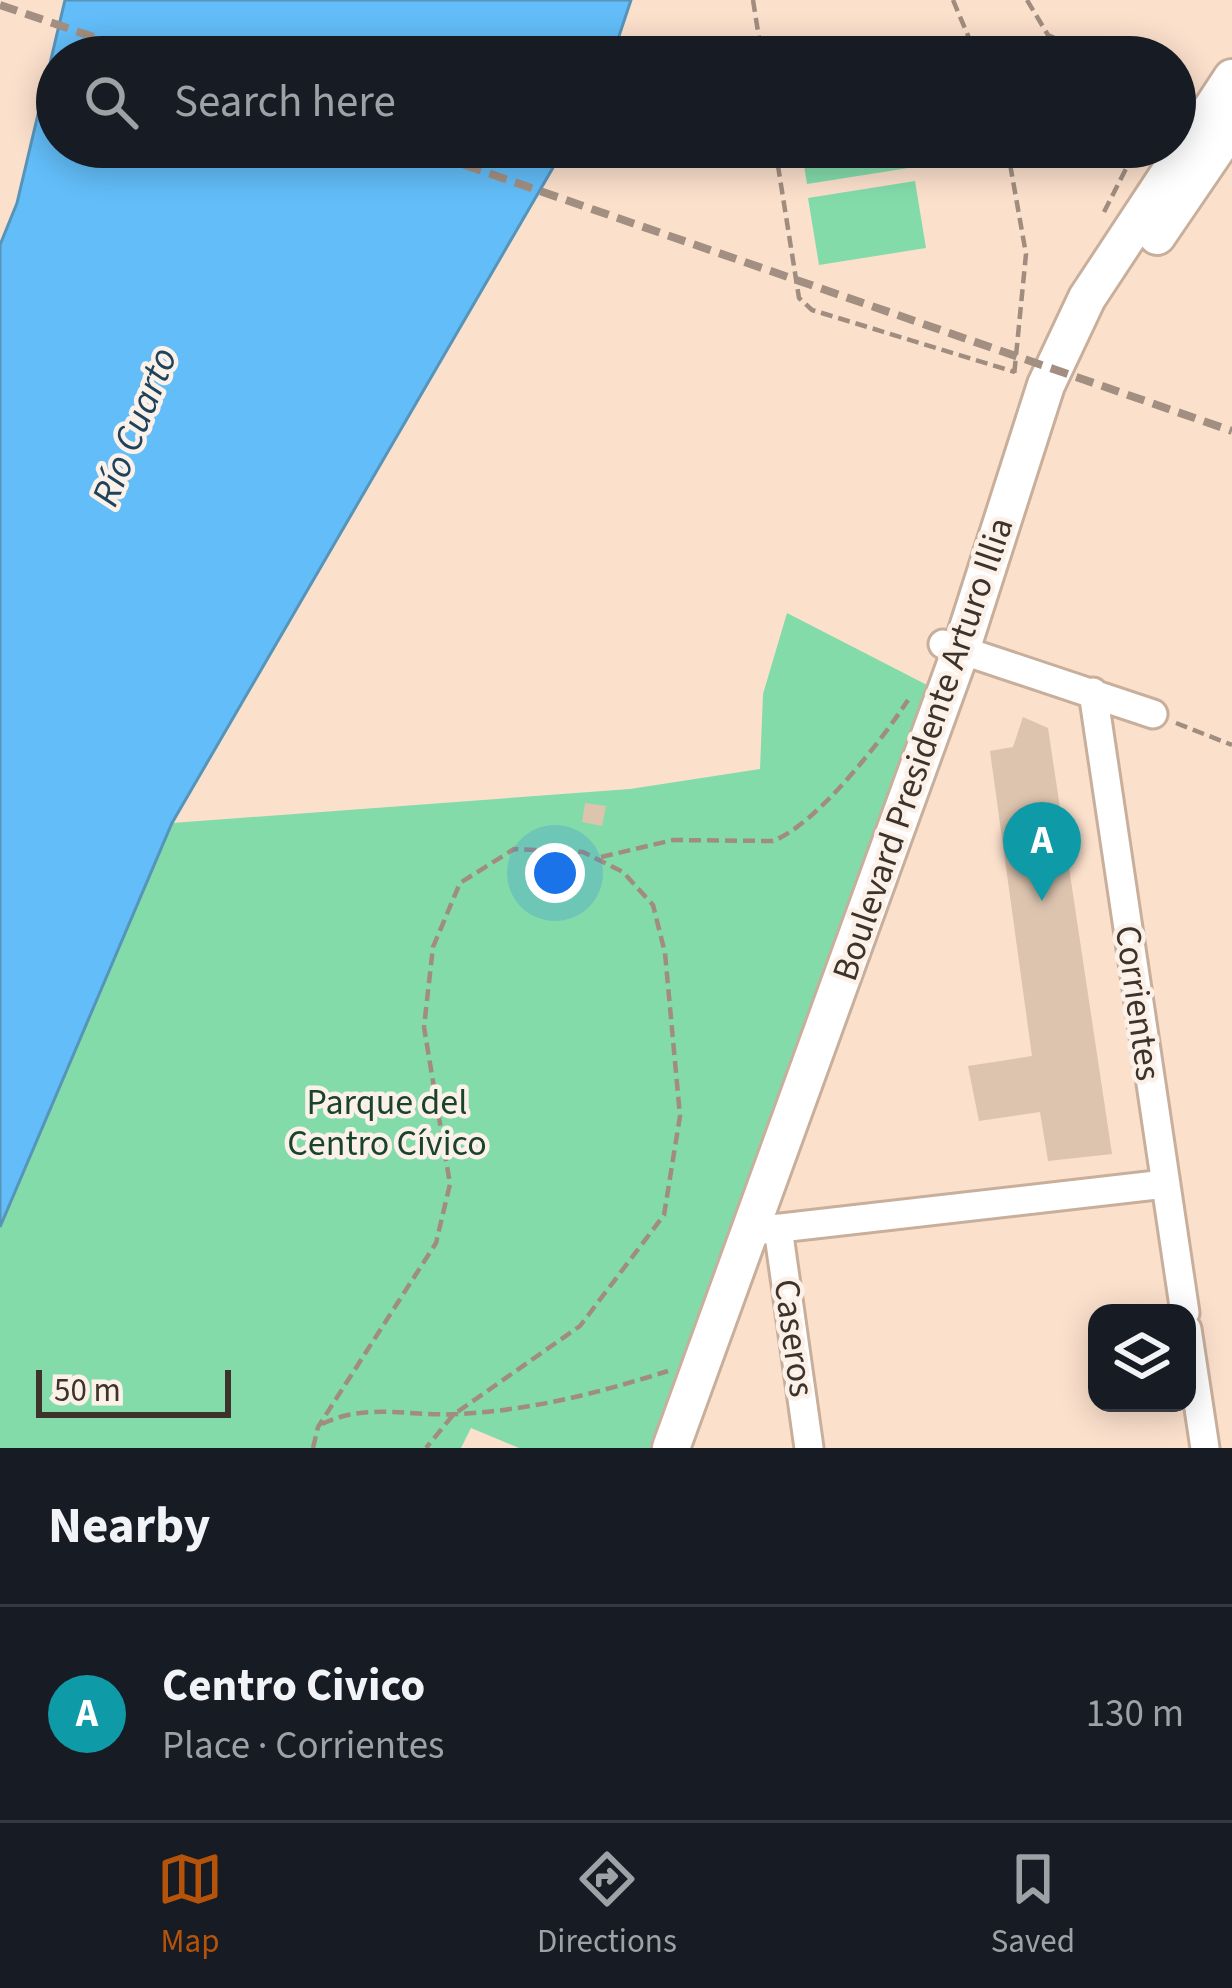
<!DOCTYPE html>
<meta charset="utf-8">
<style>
body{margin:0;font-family:"Source Sans 3",sans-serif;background:#20242c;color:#f1f3f6}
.controls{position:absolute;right:36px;bottom:36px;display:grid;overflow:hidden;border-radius:24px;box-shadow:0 6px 30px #0003}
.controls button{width:108px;height:108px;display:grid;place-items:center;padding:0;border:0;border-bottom:3px solid #363941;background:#171b24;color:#f1f3f6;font:60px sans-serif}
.scale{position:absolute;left:36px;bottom:30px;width:195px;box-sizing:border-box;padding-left:12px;border:6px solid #3d332b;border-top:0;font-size:33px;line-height:42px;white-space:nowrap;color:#3d332b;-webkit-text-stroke:9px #fcf1e9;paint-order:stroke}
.you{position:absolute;left:555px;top:873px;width:42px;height:42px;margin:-30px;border:9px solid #fff;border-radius:50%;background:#1a73e8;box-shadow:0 0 0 18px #1a73e833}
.badge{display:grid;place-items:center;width:78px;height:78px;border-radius:50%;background:#b45309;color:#fff;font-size:39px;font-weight:700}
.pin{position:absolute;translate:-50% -99px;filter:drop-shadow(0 3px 6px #0008)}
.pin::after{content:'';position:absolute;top:63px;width:42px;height:36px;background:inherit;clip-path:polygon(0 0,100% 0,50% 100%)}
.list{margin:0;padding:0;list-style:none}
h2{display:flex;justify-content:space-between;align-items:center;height:156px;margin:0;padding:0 48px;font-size:51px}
h2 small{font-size:39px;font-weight:400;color:#9ea1a6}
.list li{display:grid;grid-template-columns:78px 1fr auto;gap:36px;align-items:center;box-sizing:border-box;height:216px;padding:0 48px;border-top:3px solid #363941}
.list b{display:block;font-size:45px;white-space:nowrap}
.list p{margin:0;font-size:39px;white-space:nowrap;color:#9ea1a6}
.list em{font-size:39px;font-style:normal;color:#9ea1a6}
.icon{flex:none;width:66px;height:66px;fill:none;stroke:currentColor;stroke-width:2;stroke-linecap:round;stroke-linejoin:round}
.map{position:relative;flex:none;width:1232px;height:1448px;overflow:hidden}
.search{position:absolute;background:#171b24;box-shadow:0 6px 30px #0003;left:36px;right:36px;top:36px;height:132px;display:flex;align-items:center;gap:30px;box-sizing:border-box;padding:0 42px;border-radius:66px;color:#9ea1a6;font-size:45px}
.sheet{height:372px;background:#171b24}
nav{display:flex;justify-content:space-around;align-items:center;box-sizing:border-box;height:168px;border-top:3px solid #363941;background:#171b24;font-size:33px;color:#9ea1a6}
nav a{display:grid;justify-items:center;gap:6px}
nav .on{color:#b45309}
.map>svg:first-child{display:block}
.green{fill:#83dbaa}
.water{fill:#62bdf8;stroke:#5794ba;stroke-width:3}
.building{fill:#ddc4af}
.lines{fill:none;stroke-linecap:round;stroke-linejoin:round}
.minor-casing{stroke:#c8af9b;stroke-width:33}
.major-casing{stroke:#c8af9b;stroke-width:42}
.path{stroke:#a08d7f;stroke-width:4.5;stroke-dasharray:12 6;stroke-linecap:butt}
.minor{stroke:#fff;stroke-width:27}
.major{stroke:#fff;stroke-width:36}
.rail{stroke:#a28f81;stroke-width:8;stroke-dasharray:18 9;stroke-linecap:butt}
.labels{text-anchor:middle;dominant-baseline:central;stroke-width:9;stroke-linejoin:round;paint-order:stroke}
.street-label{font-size:36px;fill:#3d332b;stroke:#fcf1e9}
.park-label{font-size:36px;fill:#19432d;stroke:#fcf1e9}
.water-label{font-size:39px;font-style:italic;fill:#1e445d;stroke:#fcf1e9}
</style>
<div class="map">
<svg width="1232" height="1448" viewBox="0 0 1232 1448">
<rect width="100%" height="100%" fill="#fbe0cc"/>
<path class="green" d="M 801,147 L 912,147 L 915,167 L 807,184 Z
M 915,181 L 926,248 L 819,265 L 808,198 Z
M 787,613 L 929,686 L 685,1366 L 651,1448 L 519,1448 L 471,1428 L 461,1448 L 0,1448 L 0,1227 L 172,823 L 630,789 L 760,769 L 763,694 Z"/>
<path class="water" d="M 65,0 L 631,0 L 612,57 L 57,57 L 57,147 L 565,147 L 172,823 L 0,1227 L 0,245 L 17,203 Z"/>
<path class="building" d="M 1023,717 L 1048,728 L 1112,1154 L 1048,1161 L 1040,1112 L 979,1121 L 968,1066 L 1032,1056 L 990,751 L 1013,747 Z
M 585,803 L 606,806 L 602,826 L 582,822 Z"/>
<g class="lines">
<g class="minor-casing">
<path id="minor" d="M 943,644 L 1153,714
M 1093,692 L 1185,1313
M 778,1228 L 809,1448
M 754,1231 L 1165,1184
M 1187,1329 L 1205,1448"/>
</g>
<g class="major-casing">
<path id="major" d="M 1157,236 L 1232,126
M 671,1448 L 962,647 L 1046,385 L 1087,298 L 1232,78"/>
</g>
<path class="path" d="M 753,0 L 762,57
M 953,0 L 977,57
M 1027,0 L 1048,35 L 1097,57
M 775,147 L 799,298 L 812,310 L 1015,372
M 1007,147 L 1026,254 L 1014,376
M 1104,212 L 1137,147
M 1176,723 L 1232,745
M 601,857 L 673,840 L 773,841 C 817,824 882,740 908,700
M 322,1424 C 368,1402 411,1417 459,1414 C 533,1410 598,1393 668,1371
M 313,1448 L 318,1427 L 436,1243 L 450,1184 L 424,1027 L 433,947 L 460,883 L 514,849 L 583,852 L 623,872 L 653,905 L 665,953 L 680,1116 L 664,1215 L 580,1326 L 453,1415 L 426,1448"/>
<use href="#minor" class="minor"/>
<use href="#major" class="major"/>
<path class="rail" d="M 0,5 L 152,57
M 413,147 L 1232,431"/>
</g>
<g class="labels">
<g class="street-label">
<text transform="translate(923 749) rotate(-71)">Boulevard Presidente Arturo Illia</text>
<text transform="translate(1138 1003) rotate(82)">Corrientes</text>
<text transform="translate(794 1338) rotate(82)">Caseros</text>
</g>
<g class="park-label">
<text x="387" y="1102">Parque del<tspan x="387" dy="41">Centro Cívico</tspan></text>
</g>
<g class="water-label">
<text transform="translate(135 427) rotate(-68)">Río Cuarto</text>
</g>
</g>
</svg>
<div class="controls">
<button><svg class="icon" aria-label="layers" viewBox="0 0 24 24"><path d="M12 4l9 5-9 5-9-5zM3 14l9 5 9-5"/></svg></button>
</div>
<div class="scale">50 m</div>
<div class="you"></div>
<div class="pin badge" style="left:1042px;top:901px;background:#0f9aa8">A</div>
<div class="search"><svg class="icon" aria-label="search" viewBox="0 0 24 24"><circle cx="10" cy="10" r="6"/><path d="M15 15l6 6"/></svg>Search here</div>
</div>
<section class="sheet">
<h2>Nearby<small></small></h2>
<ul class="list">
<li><span class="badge" style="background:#0f9aa8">A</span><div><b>Centro Civico</b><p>Place · Corrientes</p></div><em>130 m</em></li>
</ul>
</section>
<nav>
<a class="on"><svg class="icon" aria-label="map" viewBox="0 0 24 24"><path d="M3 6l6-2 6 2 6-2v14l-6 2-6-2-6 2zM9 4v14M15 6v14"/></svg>Map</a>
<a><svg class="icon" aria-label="directions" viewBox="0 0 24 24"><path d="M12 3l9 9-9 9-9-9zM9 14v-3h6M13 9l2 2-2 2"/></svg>Directions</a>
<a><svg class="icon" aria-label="saved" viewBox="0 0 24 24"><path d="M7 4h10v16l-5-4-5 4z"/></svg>Saved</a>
</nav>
